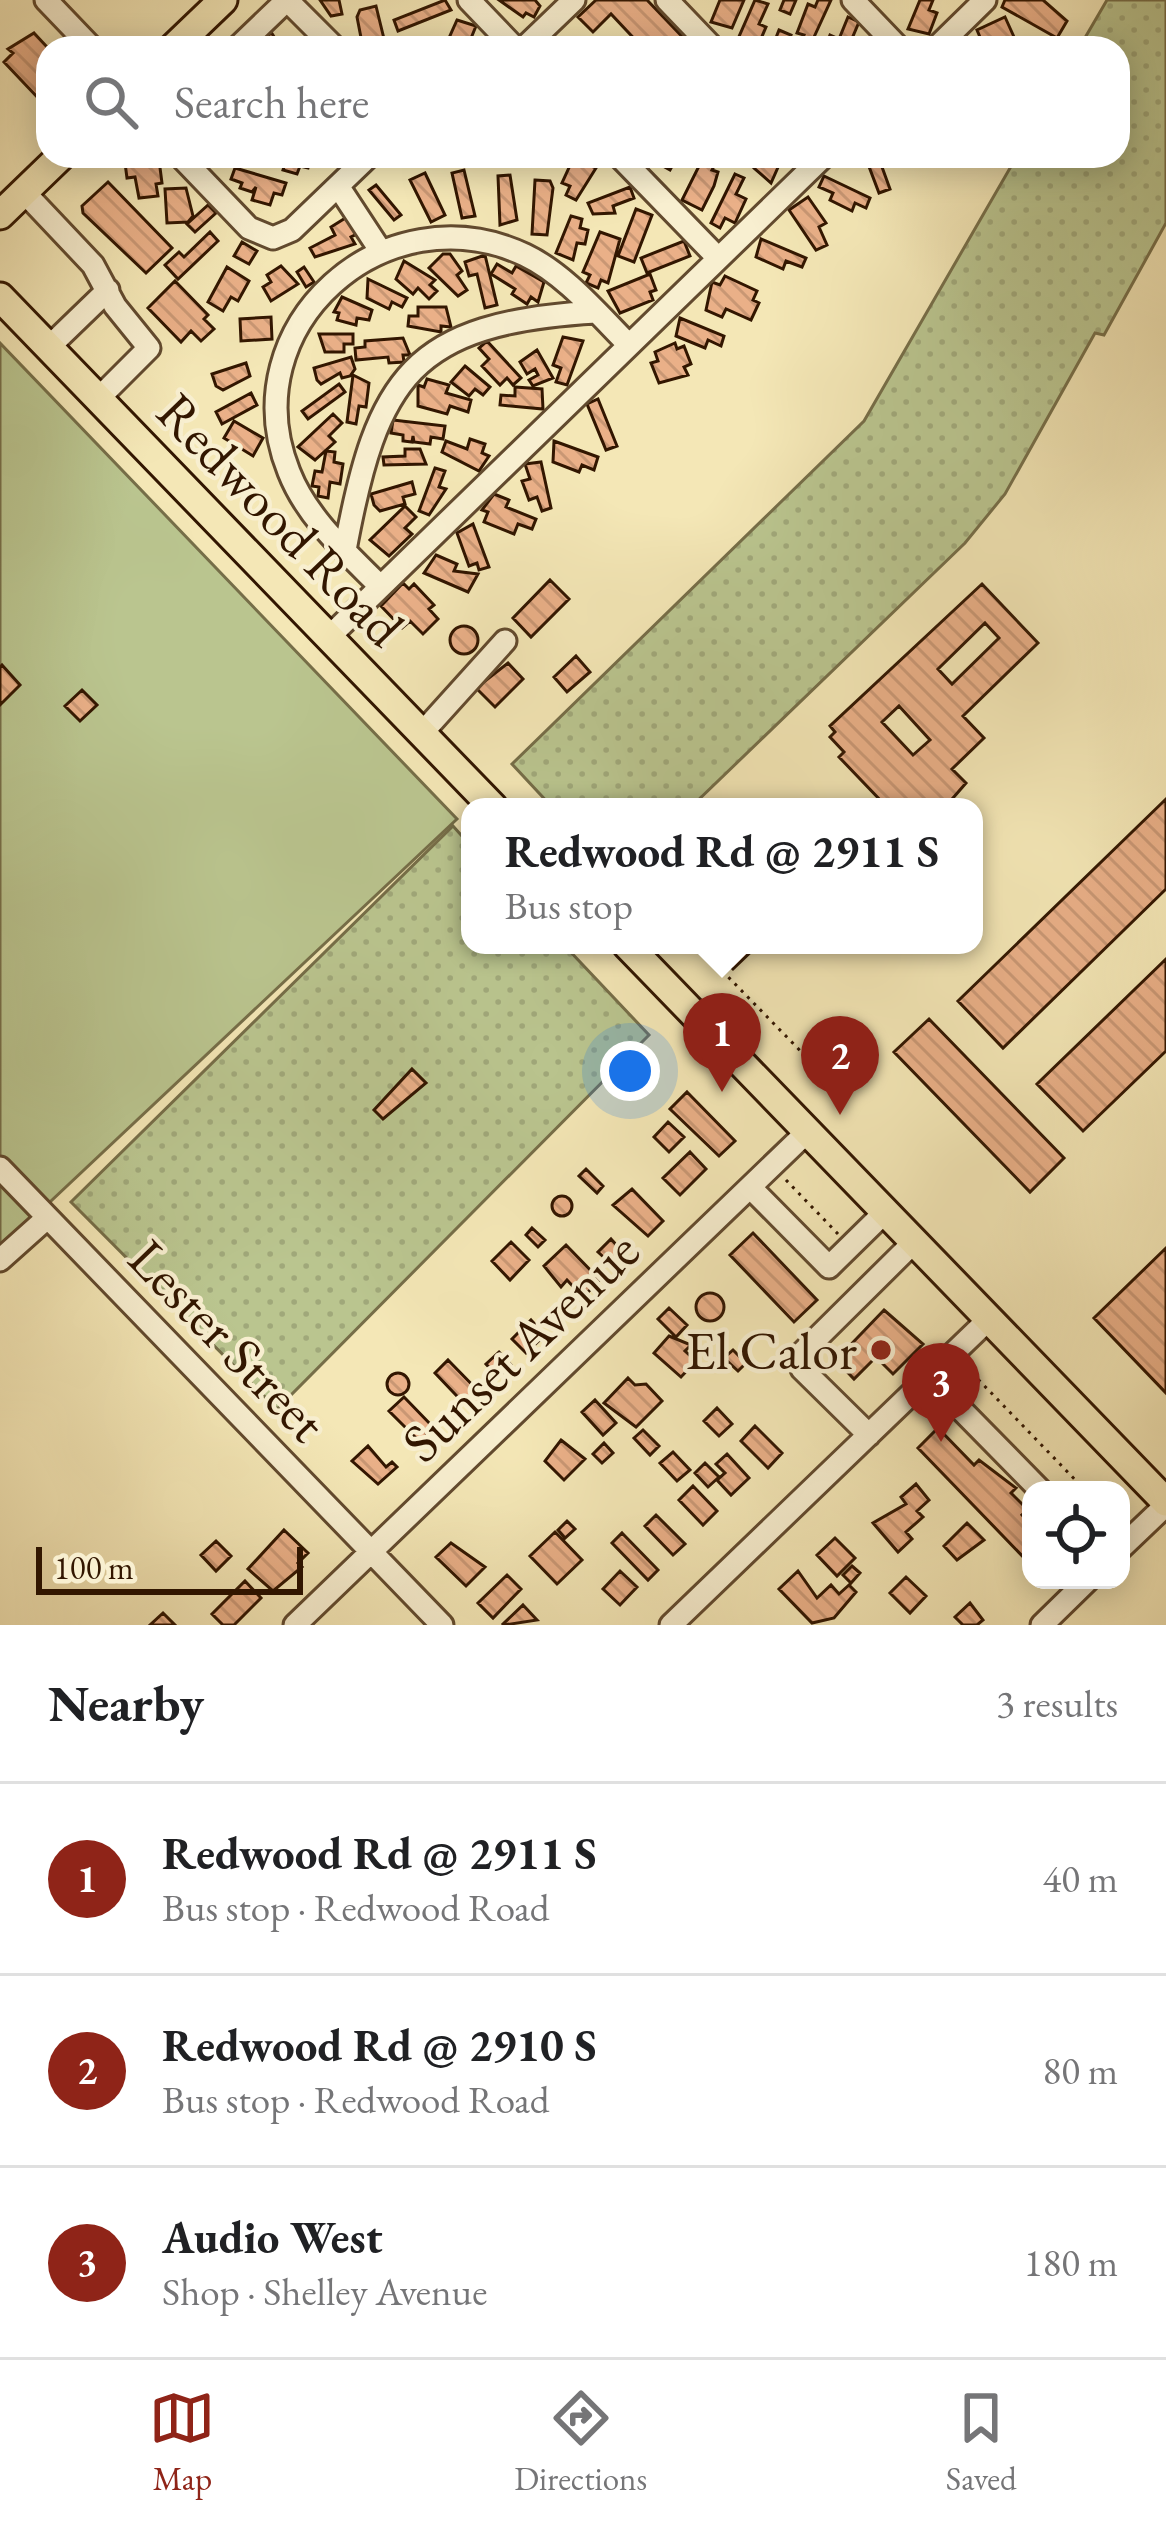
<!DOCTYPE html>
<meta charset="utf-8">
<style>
body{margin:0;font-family:"EB Garamond",serif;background:#f2f2f2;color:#202124}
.controls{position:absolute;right:36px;bottom:36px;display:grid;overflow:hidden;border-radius:24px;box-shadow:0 6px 30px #0003}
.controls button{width:108px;height:108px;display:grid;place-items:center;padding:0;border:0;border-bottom:3px solid #e0e0e0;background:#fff;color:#202124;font:60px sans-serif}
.scale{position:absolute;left:36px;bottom:30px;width:267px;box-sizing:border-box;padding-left:12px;border:6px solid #321600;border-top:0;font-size:33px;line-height:42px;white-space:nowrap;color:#321600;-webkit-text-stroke:9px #f8efd0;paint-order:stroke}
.you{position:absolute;left:630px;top:1071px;width:42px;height:42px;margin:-30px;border:9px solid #fff;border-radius:50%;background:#1a73e8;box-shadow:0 0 0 18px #1a73e833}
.badge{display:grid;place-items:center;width:78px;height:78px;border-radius:50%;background:#8f2418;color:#fff;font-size:39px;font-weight:700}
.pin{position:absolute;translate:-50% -99px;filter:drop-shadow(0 3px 6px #0008)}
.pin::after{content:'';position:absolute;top:63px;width:42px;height:36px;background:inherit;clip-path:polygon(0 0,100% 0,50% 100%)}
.popup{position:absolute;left:461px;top:798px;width:522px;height:156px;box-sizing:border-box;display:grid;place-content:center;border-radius:24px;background:#fff;filter:drop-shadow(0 3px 9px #0005);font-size:39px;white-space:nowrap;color:#757577}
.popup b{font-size:45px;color:#202124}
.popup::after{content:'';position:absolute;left:50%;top:100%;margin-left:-24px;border:24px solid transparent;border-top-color:#fff}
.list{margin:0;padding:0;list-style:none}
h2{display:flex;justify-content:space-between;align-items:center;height:156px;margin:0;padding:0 48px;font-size:51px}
h2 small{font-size:39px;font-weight:400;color:#757577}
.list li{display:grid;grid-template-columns:78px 1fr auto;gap:36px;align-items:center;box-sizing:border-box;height:192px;padding:0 48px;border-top:3px solid #e0e0e0}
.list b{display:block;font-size:45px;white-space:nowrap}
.list p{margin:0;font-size:39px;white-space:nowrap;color:#757577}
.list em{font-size:39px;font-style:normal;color:#757577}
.icon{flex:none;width:66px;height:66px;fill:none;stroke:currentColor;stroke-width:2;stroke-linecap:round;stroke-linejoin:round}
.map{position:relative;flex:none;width:1166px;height:1625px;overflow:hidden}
.search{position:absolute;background:#fff;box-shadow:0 6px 30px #0003;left:36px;right:36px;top:36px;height:132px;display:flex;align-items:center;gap:30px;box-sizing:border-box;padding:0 42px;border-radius:36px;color:#757577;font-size:45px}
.sheet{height:732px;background:#fff}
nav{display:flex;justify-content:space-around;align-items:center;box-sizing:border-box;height:168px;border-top:3px solid #e0e0e0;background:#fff;font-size:33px;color:#757577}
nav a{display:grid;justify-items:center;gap:6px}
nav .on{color:#8f2418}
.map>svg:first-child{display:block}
.grass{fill:url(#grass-dots);stroke:#766e48;stroke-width:3}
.green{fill:#bac58f;stroke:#766e48;stroke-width:3}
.building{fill:url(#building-back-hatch);stroke:#321600;stroke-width:3;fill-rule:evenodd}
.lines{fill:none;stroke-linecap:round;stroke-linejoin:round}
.minor-casing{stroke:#624a2e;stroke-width:27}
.major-casing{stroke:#321600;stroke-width:33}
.path{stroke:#321600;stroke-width:3;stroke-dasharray:3 6;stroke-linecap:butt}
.minor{stroke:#f8efd0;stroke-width:21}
.major{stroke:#f4e7b6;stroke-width:27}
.poi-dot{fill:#8f2418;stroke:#f8efd0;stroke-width:4.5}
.labels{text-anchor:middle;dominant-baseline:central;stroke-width:9;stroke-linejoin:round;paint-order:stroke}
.street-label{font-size:54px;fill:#321600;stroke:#f8efd0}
.poi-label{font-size:54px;fill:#321600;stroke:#f8efd0;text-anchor:end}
</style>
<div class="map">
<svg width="1166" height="1625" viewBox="0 0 1166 1625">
<defs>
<pattern id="grass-dots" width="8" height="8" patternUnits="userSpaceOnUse" patternTransform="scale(3)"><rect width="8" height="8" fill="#bac58f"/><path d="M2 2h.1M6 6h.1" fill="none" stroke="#a0a87a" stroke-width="1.8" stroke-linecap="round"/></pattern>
<pattern id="building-back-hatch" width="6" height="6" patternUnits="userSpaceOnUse" patternTransform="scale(3)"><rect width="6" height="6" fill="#eab088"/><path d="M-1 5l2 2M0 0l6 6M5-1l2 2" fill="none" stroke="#c99774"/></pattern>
</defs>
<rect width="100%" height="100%" fill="#f4e7b6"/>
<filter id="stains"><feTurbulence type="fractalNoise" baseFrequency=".00167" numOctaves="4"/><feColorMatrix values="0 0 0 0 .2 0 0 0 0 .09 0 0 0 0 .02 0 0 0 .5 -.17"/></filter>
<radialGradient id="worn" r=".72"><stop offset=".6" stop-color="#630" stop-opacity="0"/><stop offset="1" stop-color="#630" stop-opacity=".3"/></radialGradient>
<path class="grass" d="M 1107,0 L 1166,0 L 1166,223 L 1104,335 L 1095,333 L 1005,494 L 965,543 L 691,807 L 552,807 L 512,764 L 864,421 L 1017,156 L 1118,156 L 1118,48 L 1079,48 Z
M 453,826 L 470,845 L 470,945 L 564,945 L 649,1035 L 277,1409 L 71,1202 Z"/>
<path class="green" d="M 0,343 L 457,819 L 0,1249 Z"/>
<path class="building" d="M 320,0 L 339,0 L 342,14 L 331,16 Z
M 445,0 L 451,10 L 398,31 L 394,20 Z
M 499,0 L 535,0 L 540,6 L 534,17 L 526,13 L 523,17 Z
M 596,0 L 647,0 L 693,48 L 643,48 L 611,14 L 593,32 L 578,17 Z
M 720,0 L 744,0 L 732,28 L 711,22 Z
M 755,0 L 768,4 L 759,24 L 766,27 L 757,48 L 734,48 Z
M 784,0 L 796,0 L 790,14 L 780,10 Z
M 818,0 L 831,0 L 809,48 L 800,45 L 804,35 L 797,33 L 808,4 L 815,7 Z
M 920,0 L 933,0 L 929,10 L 937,13 L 929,34 L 908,29 Z
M 1005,0 L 1043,0 L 1067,21 L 1057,38 L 1002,7 Z
M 376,6 L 386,47 L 363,48 L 357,17 L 360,10 Z
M 848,17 L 859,22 L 851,41 L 855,48 L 825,48 L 830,35 L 839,39 Z
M 1005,17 L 1019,48 L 983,44 L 977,30 Z
M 457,20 L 476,26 L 467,48 L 453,48 L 456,41 L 449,38 Z
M 779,30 L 791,35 L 788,43 L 795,48 L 772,48 Z
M 271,32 L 278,43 L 289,48 L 260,48 Z
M 34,33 L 48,48 L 48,91 L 39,99 L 4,62 L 13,53 L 8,49 Z
M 153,156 L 159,160 L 162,183 L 156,184 L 158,196 L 139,198 L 135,177 L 127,178 L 125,163 Z
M 205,156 L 241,156 L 229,157 L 226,166 Z
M 269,156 L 307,156 L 311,157 L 308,168 L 300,166 L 297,174 L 283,170 L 286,161 Z
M 583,156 L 595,156 L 591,166 L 596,168 L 576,200 L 566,195 L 570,186 L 562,183 L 573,159 L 580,162 Z
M 666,156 L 689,156 L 685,163 L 676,159 L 670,170 L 661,165 Z
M 704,156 L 719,156 L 712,170 L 718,172 L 714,186 L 702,210 L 682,200 Z
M 759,156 L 783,156 L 771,183 L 754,168 Z
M 865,156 L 878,156 L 890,189 L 879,193 Z
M 235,168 L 286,183 L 282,195 L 274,193 L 270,205 L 252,200 L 256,187 L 252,192 L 240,188 L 242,183 L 231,179 Z
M 464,170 L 475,216 L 462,218 L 452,173 Z
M 425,173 L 445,215 L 431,222 L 410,180 Z
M 735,174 L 744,178 L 736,194 L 746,199 L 735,223 L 725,218 L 720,228 L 711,223 Z
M 510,175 L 517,220 L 500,225 L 498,176 Z
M 824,176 L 870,198 L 866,208 L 855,203 L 852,211 L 830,200 L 833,193 L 819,187 Z
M 535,180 L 550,181 L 553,188 L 547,235 L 532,234 Z
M 108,182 L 172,248 L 146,273 L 83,213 L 82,206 Z
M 376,185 L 401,215 L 394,220 L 369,190 Z
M 630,187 L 634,198 L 613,206 L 615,213 L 593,214 L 588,203 Z
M 186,188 L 193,216 L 188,222 L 167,223 L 165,189 Z
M 808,197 L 826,223 L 819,227 L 827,245 L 816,250 L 789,210 Z
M 208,205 L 216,213 L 195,232 L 187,224 Z
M 636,209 L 652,215 L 634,262 L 618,256 Z
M 571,216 L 582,219 L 580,228 L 588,230 L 585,244 L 577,243 L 573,260 L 556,253 Z
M 347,217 L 359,233 L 351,237 L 355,244 L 315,257 L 310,248 L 335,235 L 331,227 Z
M 210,232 L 218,241 L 178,279 L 165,265 L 179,252 L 184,257 Z
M 600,232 L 620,239 L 608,283 L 601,280 L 598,288 L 586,283 L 590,275 L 583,272 Z
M 761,239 L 806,258 L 802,267 L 786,261 L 783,269 L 756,257 Z
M 684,241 L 690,256 L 647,273 L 641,258 Z
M 242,242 L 257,251 L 249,264 L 234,256 Z
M 443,254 L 450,254 L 462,271 L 457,275 L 467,290 L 458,296 L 429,268 Z
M 485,255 L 497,305 L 485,308 L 477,274 L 469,276 L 465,262 Z
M 404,261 L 435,280 L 430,285 L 437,291 L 429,299 L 418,288 L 413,294 L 396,279 Z
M 497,264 L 512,273 L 516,266 L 544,282 L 538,302 L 531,297 L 527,304 L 512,294 L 515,289 L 491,274 Z
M 281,266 L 298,284 L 271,301 L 263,287 L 271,282 L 267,275 Z
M 227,267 L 249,281 L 238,301 L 231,297 L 223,311 L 208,302 Z
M 304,267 L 314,282 L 306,287 L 297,272 Z
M 650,274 L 656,290 L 650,292 L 653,300 L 620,313 L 608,291 Z
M 725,276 L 757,291 L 753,300 L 759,303 L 751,320 L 726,309 L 722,317 L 706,310 L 712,282 L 720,285 Z
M 368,279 L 407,298 L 402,307 L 392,302 L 389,309 L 367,298 Z
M 175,281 L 208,315 L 204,319 L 214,329 L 201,341 L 191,331 L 181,342 L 148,308 Z
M 342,297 L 372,310 L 369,320 L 357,318 L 356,325 L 337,320 L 339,313 L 334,312 Z
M 418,307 L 446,307 L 451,327 L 441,326 L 441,332 L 408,326 L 409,316 L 418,316 Z
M 271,317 L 272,339 L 241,341 L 240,319 Z
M 680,318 L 724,336 L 721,346 L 708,340 L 705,348 L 676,336 Z
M 319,334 L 353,334 L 353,344 L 344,344 L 344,352 L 325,352 Z
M 563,337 L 583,341 L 567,385 L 556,382 L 561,368 L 553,365 Z
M 403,338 L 410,355 L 403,355 L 404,362 L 389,363 L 388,357 L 356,360 L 355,348 L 365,347 L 365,341 Z
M 487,341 L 521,378 L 513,385 L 507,378 L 500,385 L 482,366 L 489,359 L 479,348 Z
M 675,343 L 677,349 L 684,346 L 691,364 L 684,367 L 688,375 L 659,383 L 651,363 L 658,361 L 655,352 Z
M 537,350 L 553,378 L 533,386 L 529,380 L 538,375 L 535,369 L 527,374 L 520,362 Z
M 351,357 L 355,369 L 350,376 L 342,378 L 340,373 L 321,384 L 317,380 L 314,368 Z
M 246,363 L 250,376 L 223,390 L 216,386 L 212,374 Z
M 465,366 L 490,387 L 483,395 L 475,389 L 469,396 L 451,382 Z
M 353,375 L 369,383 L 366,407 L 359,406 L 356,424 L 347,422 Z
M 427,379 L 449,385 L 446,393 L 471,400 L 468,412 L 450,406 L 447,414 L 418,406 L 418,385 L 424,387 Z
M 339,384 L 345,392 L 308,419 L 302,411 Z
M 515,387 L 542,389 L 543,409 L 500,405 L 501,395 L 515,396 Z
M 251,393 L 257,405 L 222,424 L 216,412 Z
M 598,399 L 617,446 L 606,450 L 587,404 Z
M 333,414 L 342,423 L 329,436 L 335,442 L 315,460 L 298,447 Z
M 393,420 L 445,426 L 443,439 L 431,437 L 430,444 L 414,442 L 413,436 L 412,442 L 403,441 L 403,435 L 391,433 Z
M 234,421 L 263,438 L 253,456 L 224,438 Z
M 470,439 L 485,444 L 482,453 L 489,456 L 479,471 L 442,452 L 446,441 L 467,449 Z
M 554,441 L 598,457 L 594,470 L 582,465 L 579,472 L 553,462 Z
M 405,449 L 420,449 L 426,464 L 384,465 L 383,457 L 405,456 Z
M 326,451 L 335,452 L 334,462 L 343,464 L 340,484 L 330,482 L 328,498 L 318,496 L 319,487 L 312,486 L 315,471 L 322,472 Z
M 541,462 L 551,508 L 542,511 L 537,497 L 529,500 L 522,481 L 530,479 L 525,464 Z
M 435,468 L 445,471 L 439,487 L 446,489 L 429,515 L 419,511 Z
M 412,482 L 415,494 L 403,497 L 405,504 L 380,511 L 374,505 L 371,494 Z
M 494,494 L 509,500 L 506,507 L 536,519 L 532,529 L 518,524 L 514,534 L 484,522 L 488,512 L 482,510 Z
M 405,506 L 416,517 L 405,528 L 412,534 L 389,556 L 370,540 Z
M 473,524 L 489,567 L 479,570 L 477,563 L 469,566 L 457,533 Z
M 436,555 L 457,564 L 454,571 L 478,574 L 468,592 L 424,573 Z
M 550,580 L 569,599 L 531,637 L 513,618 Z
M 403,583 L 409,589 L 414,584 L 434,605 L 429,609 L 438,619 L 423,634 L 410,621 L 402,628 L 381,606 Z
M 982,584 L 1038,643 L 963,716 L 984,738 L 952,769 L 966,783 L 946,806 L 879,807 L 883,803 L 839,757 L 844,752 L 830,737 L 835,732 L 830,726 ZM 985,623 L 999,638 L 952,684 L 938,669 ZM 899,706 L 930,740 L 913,755 L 882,722 Z
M450 640a14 14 0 1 1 28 0a14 14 0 1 1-28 0Z
M 576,656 L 590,672 L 567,692 L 554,677 Z
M 508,663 L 523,679 L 495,707 L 476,688 Z
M 2,665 L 20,685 L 0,705 L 0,667 Z
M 82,690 L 97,705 L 80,721 L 65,706 Z
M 1166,799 L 1166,889 L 1003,1048 L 958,1001 Z
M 709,945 L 758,945 L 733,969 Z
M 1166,959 L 1166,1051 L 1083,1131 L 1037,1084 Z
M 929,1019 L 1064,1158 L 1030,1192 L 894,1052 Z
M 412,1069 L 426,1083 L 383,1119 L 374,1110 Z
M 687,1092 L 735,1141 L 719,1156 L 670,1109 Z
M 668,1122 L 684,1137 L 669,1152 L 654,1137 Z
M 690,1152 L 706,1169 L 680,1195 L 663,1178 Z
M 586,1169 L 603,1186 L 597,1193 L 579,1176 Z
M 632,1189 L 663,1221 L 648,1236 L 613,1205 Z
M552 1206a10 10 0 1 1 20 0a10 10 0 1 1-20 0Z
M 532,1228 L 545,1240 L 538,1247 L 526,1235 Z
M 753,1233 L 817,1300 L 794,1322 L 730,1255 Z
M 611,1239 L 621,1250 L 609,1262 L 598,1252 Z
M 511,1242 L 529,1260 L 510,1280 L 492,1261 Z
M 566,1245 L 600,1280 L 583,1297 L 567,1280 L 561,1287 L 544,1266 Z
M 1166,1248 L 1166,1393 L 1094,1318 Z
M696 1307a14 14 0 1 1 28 0a14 14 0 1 1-28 0Z
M 669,1308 L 687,1325 L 676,1337 L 658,1319 Z
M 884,1310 L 923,1344 L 893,1374 L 876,1357 L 854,1379 L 836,1360 Z
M 531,1320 L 545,1335 L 526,1353 L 512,1339 Z
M 669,1336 L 691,1345 L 685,1351 L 696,1361 L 681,1377 L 654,1353 Z
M 733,1350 L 746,1363 L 738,1371 L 724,1358 Z
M 499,1352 L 511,1365 L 498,1377 L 486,1364 Z
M 448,1360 L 487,1400 L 473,1413 L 435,1373 Z
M387 1384a11 11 0 1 1 22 0a11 11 0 1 1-22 0Z
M 628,1378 L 635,1385 L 646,1384 L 662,1401 L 636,1427 L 604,1403 Z
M 404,1397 L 434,1428 L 420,1442 L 389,1411 Z
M 595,1400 L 616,1423 L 603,1435 L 582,1412 Z
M 717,1408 L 732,1424 L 719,1436 L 704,1421 Z
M 755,1426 L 782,1453 L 768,1468 L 741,1441 Z
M 938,1428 L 974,1465 L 979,1460 L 1016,1488 L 1011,1493 L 1028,1510 L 1022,1515 L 1031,1525 L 1031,1565 L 918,1448 Z
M 643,1430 L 659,1446 L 650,1455 L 634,1438 Z
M 561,1440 L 585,1459 L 564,1480 L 545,1461 Z
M 604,1443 L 613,1453 L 602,1463 L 593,1454 Z
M 368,1446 L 386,1467 L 392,1462 L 397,1467 L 378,1484 L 352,1461 Z
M 673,1452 L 690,1470 L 677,1481 L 660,1463 Z
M 727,1454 L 749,1478 L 731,1495 L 717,1480 L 725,1473 L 716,1464 Z
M 705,1463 L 719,1477 L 708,1487 L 695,1473 Z
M 916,1484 L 929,1500 L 917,1511 L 923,1517 L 906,1532 L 912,1539 L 898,1552 L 873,1523 L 906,1504 L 901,1497 Z
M 693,1486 L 717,1511 L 703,1525 L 679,1500 Z
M 656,1515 L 685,1544 L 673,1555 L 645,1526 Z
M 567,1521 L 575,1529 L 565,1538 L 558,1530 Z
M 967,1523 L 984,1540 L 957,1560 L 944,1546 Z
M 284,1530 L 308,1553 L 298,1563 L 302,1567 L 273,1591 L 248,1569 Z
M 555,1532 L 582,1560 L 557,1584 L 530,1556 Z
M 622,1533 L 658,1570 L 648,1580 L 612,1543 Z
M 835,1538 L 855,1558 L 837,1576 L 817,1555 Z
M 216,1541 L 231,1556 L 216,1571 L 201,1555 Z
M 451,1543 L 485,1567 L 466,1586 L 436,1557 Z
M 852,1566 L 860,1573 L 851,1583 L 843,1575 Z
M 620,1571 L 637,1587 L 620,1605 L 603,1589 Z
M 798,1571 L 817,1598 L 831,1585 L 839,1594 L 849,1585 L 856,1592 L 834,1618 L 812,1623 L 779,1589 Z
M 507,1575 L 521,1589 L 493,1618 L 478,1603 Z
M 906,1577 L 926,1596 L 910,1613 L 890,1593 Z
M 245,1581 L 261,1598 L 234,1625 L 223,1625 L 212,1614 Z
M 970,1603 L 983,1620 L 977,1625 L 963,1625 L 955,1617 Z
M 523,1605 L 537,1620 L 504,1625 L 503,1624 Z
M 163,1613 L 175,1625 L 150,1625 Z"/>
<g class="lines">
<g class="minor-casing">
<path id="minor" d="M 46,0 L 92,48
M 287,0 L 335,48
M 469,0 L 515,48
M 667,0 L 713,48
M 853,0 L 899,48
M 237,48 L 287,0
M 524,48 L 574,0
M 936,48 L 985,0
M 180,156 L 249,228 L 273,238 L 292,230 L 369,156
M 619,156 L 718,258
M 338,186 L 380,250
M 24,192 L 93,265 L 115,306 L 149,348 L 98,399
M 49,347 L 108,290
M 345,550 C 377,377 411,323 596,312
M 380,586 C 346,552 307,518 289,472 C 230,326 385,189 525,255 C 565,274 598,314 629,345
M 329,637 L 824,156
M 422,733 L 505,641
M 0,1168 L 442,1625
M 750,1187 L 829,1267 L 885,1212
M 0,1260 L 47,1218
M 929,1377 L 1040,1490
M 869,1435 L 802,1369 L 802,1353 L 914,1242
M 1121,1548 L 1166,1505
M 295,1625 L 807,1132
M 671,1625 L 989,1319
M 1042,1625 L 1088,1580"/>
</g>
<g class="major-casing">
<path id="major" d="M 173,48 L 223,0
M 0,215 L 61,156
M 0,297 L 493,807
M 627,945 L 1166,1502"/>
</g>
<path class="path" d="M 697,945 L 819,1070
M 786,1180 L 838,1234
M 974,1365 L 971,1372 L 1085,1490"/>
<use href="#minor" class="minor"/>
<use href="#major" class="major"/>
</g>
<circle class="poi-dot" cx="881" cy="1350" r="12"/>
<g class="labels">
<g class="street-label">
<text transform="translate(281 519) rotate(46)">Redwood Road</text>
<text transform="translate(228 1340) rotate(46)">Lester Street</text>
<text transform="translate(520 1346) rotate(-44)">Sunset Avenue</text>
</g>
<g class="poi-label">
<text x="857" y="1350">El Calor</text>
</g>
</g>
<rect width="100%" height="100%" filter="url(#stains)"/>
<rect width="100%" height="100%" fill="url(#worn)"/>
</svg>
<div class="controls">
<button><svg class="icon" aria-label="locate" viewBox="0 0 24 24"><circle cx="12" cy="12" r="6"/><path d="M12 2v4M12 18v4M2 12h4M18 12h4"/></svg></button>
</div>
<div class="scale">100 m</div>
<div class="you"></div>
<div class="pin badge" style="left:722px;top:1092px">1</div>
<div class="popup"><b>Redwood Rd @ 2911 S</b>Bus stop</div>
<div class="pin badge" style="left:840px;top:1115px">2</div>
<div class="pin badge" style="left:941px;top:1442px">3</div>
<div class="search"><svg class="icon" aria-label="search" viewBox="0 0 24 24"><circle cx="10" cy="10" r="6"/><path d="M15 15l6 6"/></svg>Search here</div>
</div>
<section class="sheet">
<h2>Nearby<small>3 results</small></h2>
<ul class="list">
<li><span class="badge">1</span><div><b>Redwood Rd @ 2911 S</b><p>Bus stop · Redwood Road</p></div><em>40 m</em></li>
<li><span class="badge">2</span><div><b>Redwood Rd @ 2910 S</b><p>Bus stop · Redwood Road</p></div><em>80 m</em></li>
<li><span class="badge">3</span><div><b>Audio West</b><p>Shop · Shelley Avenue</p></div><em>180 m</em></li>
</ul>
</section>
<nav>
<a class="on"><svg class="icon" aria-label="map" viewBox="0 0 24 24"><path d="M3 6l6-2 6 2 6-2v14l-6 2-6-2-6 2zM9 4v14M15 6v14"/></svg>Map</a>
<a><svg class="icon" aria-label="directions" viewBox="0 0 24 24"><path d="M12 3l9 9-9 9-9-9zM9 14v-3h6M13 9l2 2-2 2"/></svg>Directions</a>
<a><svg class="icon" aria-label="saved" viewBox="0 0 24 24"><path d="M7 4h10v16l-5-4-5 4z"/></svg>Saved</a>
</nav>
